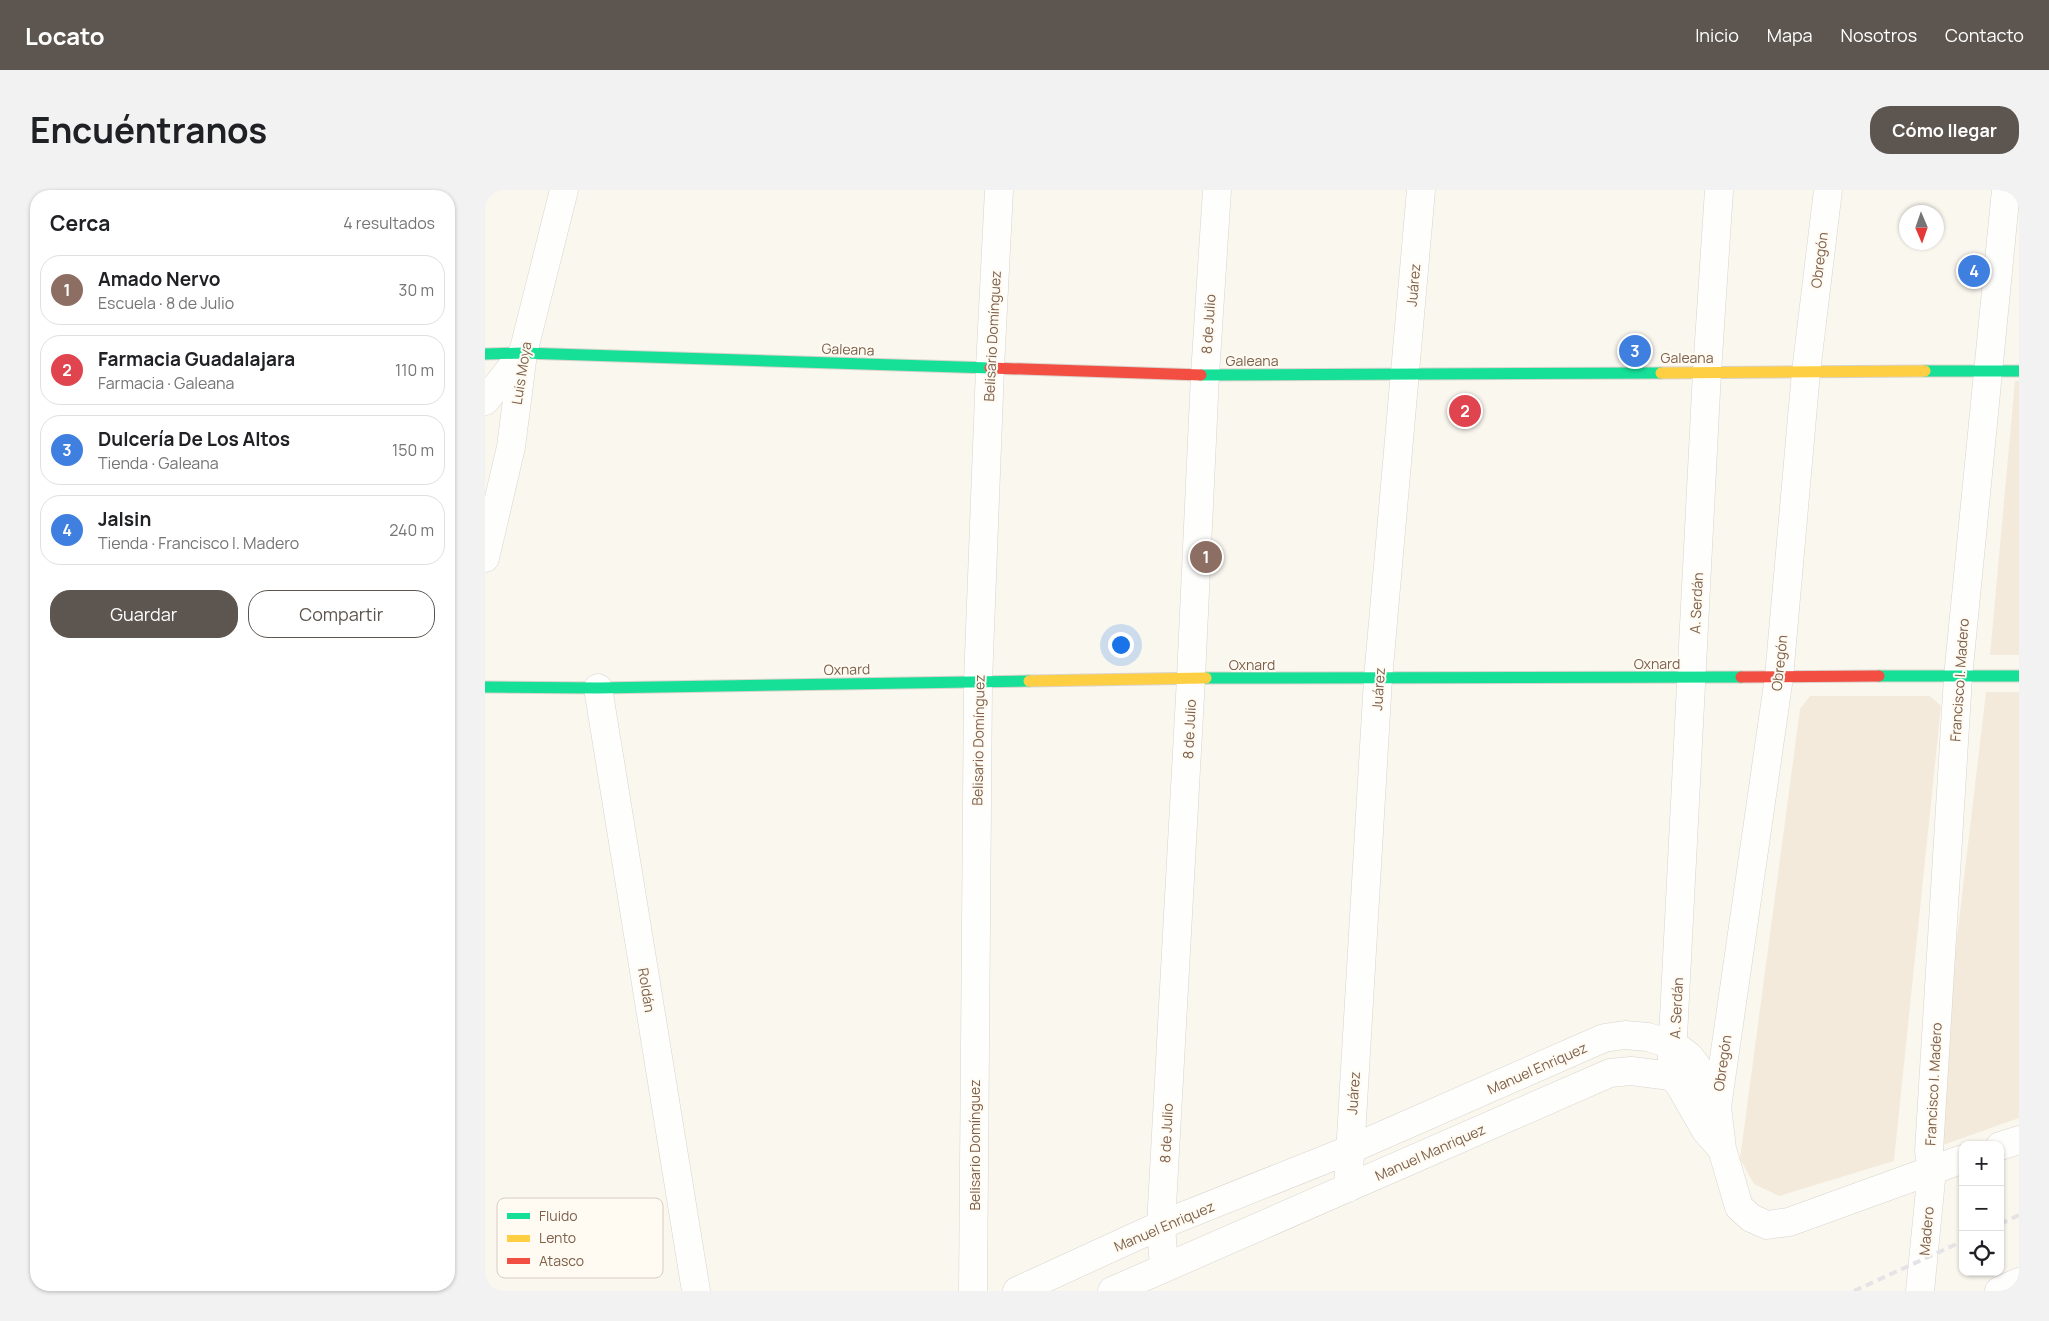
<!DOCTYPE html>
<html lang="es">
<meta charset="utf-8">
<style>
body{margin:0;font-family:Manrope,sans-serif;background:#f2f2f2;color:#202124}
.controls{position:absolute;right:15px;bottom:15px;display:grid;overflow:hidden;border-radius:10px;box-shadow:0 1px 4px #0004}
.controls button{width:45px;height:45px;display:grid;place-items:center;padding:0;border:0;border-bottom:1px solid #e0e0e0;background:#fff;color:#202124;font:25px sans-serif}
.compass{position:absolute;left:1414px;top:15px;width:45px;height:45px;border-radius:50%;background:#fff;box-shadow:0 1px 4px #0004;rotate:178deg}
.you{position:absolute;left:635px;top:454px;width:18px;height:18px;margin:-12px;border:4px solid #fff;border-radius:50%;background:#1a73e8;box-shadow:0 0 0 8px #1a73e833}
.badge{display:grid;place-items:center;width:32px;height:32px;border-radius:50%;background:#5d554f;color:#fff;font-size:16px;font-weight:700}
.pin{position:absolute;translate:-50% -50%;border:2px solid #fff;box-shadow:0 1px 5px #0006}
.list{margin:0;padding:0;list-style:none}
h2{display:flex;justify-content:space-between;align-items:center;height:65px;margin:0;padding:0 20px;font-size:21px}
h2 small{font-size:16px;font-weight:400;color:#757577}
.list li{display:grid;grid-template-columns:32px 1fr auto;gap:15px;align-items:center;box-sizing:border-box;height:70px;margin:0 10px 10px;padding:0 10px;border:1px solid #e0e0e0;border-radius:20px}
.list b{display:block;font-size:19px;white-space:nowrap}
.list p{margin:0;font-size:16px;white-space:nowrap;color:#757577}
.list em{font-size:16px;font-style:normal;color:#757577}
.actions{display:flex;gap:10px;padding:15px 20px}
.actions a{flex:1;padding:11px 0;border:1px solid #5d554f;border-radius:20px;text-align:center;font-size:18px;color:#5d554f}
.actions .main{background:#5d554f;color:#fff}
.icon{flex:none;width:28px;height:28px;fill:none;stroke:currentColor;stroke-width:2;stroke-linecap:round;stroke-linejoin:round}
.map{position:relative;flex:none;width:1534px;height:1101px;overflow:hidden;border-radius:20px}
header{display:flex;align-items:center;gap:30px;box-sizing:border-box;height:70px;padding:0 25px;background:#5d554f;color:#fff}
header strong{font-size:24px}
nav{display:flex;gap:28px;margin-inline-start:auto;font-size:18px}
.intro{display:flex;align-items:center;justify-content:space-between;box-sizing:border-box;height:120px;padding:0 30px}
h1{margin:0;font-size:35px}
.button{padding:12px 22px;border-radius:20px;background:#5d554f;color:#fff;font-size:18px;font-weight:700}
main{display:flex;gap:30px;padding:0 30px}
aside{flex:1;background:#fff;border-radius:20px;box-shadow:0 1px 4px #0004}
.map>svg:first-child{display:block}
.residential{fill:#f3eadc}
.lines{fill:none;stroke-linecap:round;stroke-linejoin:round}
.street-casing{stroke:#d9d4cd;stroke-width:29}
.fast-casing{stroke:#dad3cb;stroke-width:13}
.slow-casing{stroke:#dad3cb;stroke-width:13}
.jam-casing{stroke:#dad3cb;stroke-width:13}
.street{stroke:#fefefd;stroke-width:28}
.fast{stroke:#16e098;stroke-width:11}
.slow{stroke:#ffcf43;stroke-width:11}
.jam{stroke:#f24e42;stroke-width:11}
.rail{stroke:#e6e3e6;stroke-width:4;stroke-dasharray:8 5;stroke-linecap:butt}
.labels{text-anchor:middle;dominant-baseline:central;stroke-width:4;stroke-linejoin:round;paint-order:stroke}
.street-label{font-size:14px;fill:#7c604b;stroke:#fffbf3}
.key{fill:#fffbf3;stroke:#d8ccc1;stroke-width:1}
.key-label{font-size:14px;fill:#7c604b}
</style>
<header>
<strong>Locato</strong>
<nav><a>Inicio</a><a>Mapa</a><a>Nosotros</a><a>Contacto</a></nav>
</header>
<div class="intro"><h1>Encuéntranos</h1><a class="button">Cómo llegar</a></div>
<main>
<aside>
<h2>Cerca<small>4 resultados</small></h2>
<ul class="list">
<li><span class="badge" style="background:#8d6e63">1</span><div><b>Amado Nervo</b><p>Escuela · 8 de Julio</p></div><em>30 m</em></li>
<li><span class="badge" style="background:#e0444e">2</span><div><b>Farmacia Guadalajara</b><p>Farmacia · Galeana</p></div><em>110 m</em></li>
<li><span class="badge" style="background:#3f7fe0">3</span><div><b>Dulcería De Los Altos</b><p>Tienda · Galeana</p></div><em>150 m</em></li>
<li><span class="badge" style="background:#3f7fe0">4</span><div><b>Jalsin</b><p>Tienda · Francisco I. Madero</p></div><em>240 m</em></li>
</ul>
<div class="actions"><a class="main">Guardar</a><a>Compartir</a></div>
</aside>
<div class="map">
<svg width="1534" height="1101" viewBox="0 0 1534 1101">
<rect width="100%" height="100%" fill="#faf7ef"/>
<path class="residential" d="M 1530,191 L 1534,191 L 1534,465 L 1505,465 Z
M 1501,502 L 1534,502 L 1534,928 L 1447,959 Z
M 1325,506 L 1445,506 L 1456,516 L 1409,971 L 1294,1006 L 1269,994 L 1255,969 L 1315,519 Z"/>
<g class="lines">
<g class="street-casing">
<path id="street" d="M 0,211 L 37,164
M 0,368 L 26,257 L 38,163 L 79,0
M 113,498 L 211,1101
M 1186,886 L 1222,182 L 1234,0
M 1232,917 L 1294,487 L 1321,182 L 1343,0
M 1515,956 L 1534,950
M 863,998 L 893,489 L 936,0
M 679,1078 L 676,1035 L 706,488 L 720,185 L 732,0
M 488,1101 L 493,492 L 505,178 L 514,0
M 532,1101 L 676,1035 L 864,960 L 1119,848 L 1140,845 L 1163,847 L 1189,855 L 1204,866 L 1216,882 L 1232,917 L 1237,959 L 1254,1017 L 1266,1028 L 1282,1035 L 1304,1032 L 1478,969
M 627,1101 L 1125,883 L 1146,881 L 1186,886 L 1194,894 L 1221,941 L 1236,958
M 1435,1101 L 1447,980 L 1444,961 L 1473,487 L 1521,0
M 1514,1101 L 1534,1092"/>
</g>
<g class="fast-casing">
<path id="fast" d="M 0,164 L 38,163 L 505,178
M 1440,181 L 1534,181
M 716,185 L 1176,183
M 1394,486 L 1534,486
M 721,488 L 1256,487
M 0,497 L 113,498 L 544,491"/>
</g>
<g class="slow-casing">
<path id="slow" d="M 1176,183 L 1440,181
M 544,491 L 721,488"/>
</g>
<g class="jam-casing">
<path id="jam" d="M 505,178 L 716,185
M 1256,487 L 1394,486"/>
</g>
<use href="#street" class="street"/>
<use href="#fast" class="fast"/>
<use href="#slow" class="slow"/>
<use href="#jam" class="jam"/>
<path class="rail" d="M 1515,1034 L 1534,1025
M 1369,1101 L 1478,1051"/>
</g>
<g class="labels">
<g class="street-label">
<text transform="translate(1334 70) rotate(-83)">Obregón</text>
<text transform="translate(928 95) rotate(-85)">Juárez</text>
<text transform="translate(723 134) rotate(-86)">8 de Julio</text>
<text transform="translate(507 146) rotate(-87)">Belisario Domínguez</text>
<text transform="translate(363 159) rotate(2)">Galeana</text>
<text x="1202" y="167">Galeana</text>
<text x="767" y="170">Galeana</text>
<text transform="translate(36 183) rotate(-81)">Luis Moya</text>
<text transform="translate(1211 413) rotate(-87)">A. Serdán</text>
<text x="1172" y="473">Oxnard</text>
<text transform="translate(1294 473) rotate(-84)">Obregón</text>
<text x="767" y="474">Oxnard</text>
<text transform="translate(362 479) rotate(-1)">Oxnard</text>
<text transform="translate(1474 490) rotate(-86)">Francisco I. Madero</text>
<text transform="translate(893 499) rotate(-86)">Juárez</text>
<text transform="translate(704 539) rotate(-87)">8 de Julio</text>
<text transform="translate(493 550) rotate(-89)">Belisario Domínguez</text>
<text transform="translate(162 800) rotate(81)">Roldán</text>
<text transform="translate(1191 818) rotate(-87)">A. Serdán</text>
<text transform="translate(1237 873) rotate(-82)">Obregón</text>
<text transform="translate(1052 878) rotate(-24)">Manuel Enriquez</text>
<text transform="translate(1448 894) rotate(-87)">Francisco I. Madero</text>
<text transform="translate(868 903) rotate(-86)">Juárez</text>
<text transform="translate(681 943) rotate(-87)">8 de Julio</text>
<text transform="translate(489 955) rotate(-90)">Belisario Domínguez</text>
<text transform="translate(945 962) rotate(-24)">Manuel Manriquez</text>
<text transform="translate(679 1036) rotate(-23)">Manuel Enriquez</text>
<text transform="translate(1441 1041) rotate(-85)">Madero</text>
</g>
</g>
<rect x="12" y="1008" width="166" height="80" rx="8" class="key"/>
<rect x="22" y="1023" width="23" height="6" fill="#16e098"/>
<rect x="22" y="1045" width="23" height="7" fill="#ffcf43"/>
<rect x="22" y="1068" width="23" height="6" fill="#f24e42"/>
<g class="key-label">
<text x="54" y="1031">Fluido</text>
<text x="54" y="1053">Lento</text>
<text x="54" y="1076">Atasco</text>
</g>
</svg>
<div class="controls">
<button>+</button>
<button>−</button>
<button><svg class="icon" aria-label="locate" viewBox="0 0 24 24"><circle cx="12" cy="12" r="6"/><path d="M12 2v4M12 18v4M2 12h4M18 12h4"/></svg></button>
</div>
<svg class="compass" viewBox="-18 -18 36 36"><path d="M0-13l5 13h-10z" fill="#e53935"/><path d="M0 13l5-13h-10z" fill="#757577"/></svg>
<div class="you"></div>
<div class="pin badge" style="left:721px;top:367px;background:#8d6e63">1</div>
<div class="pin badge" style="left:980px;top:221px;background:#e0444e">2</div>
<div class="pin badge" style="left:1150px;top:161px;background:#3f7fe0">3</div>
<div class="pin badge" style="left:1489px;top:81px;background:#3f7fe0">4</div>
</div>
</main>
